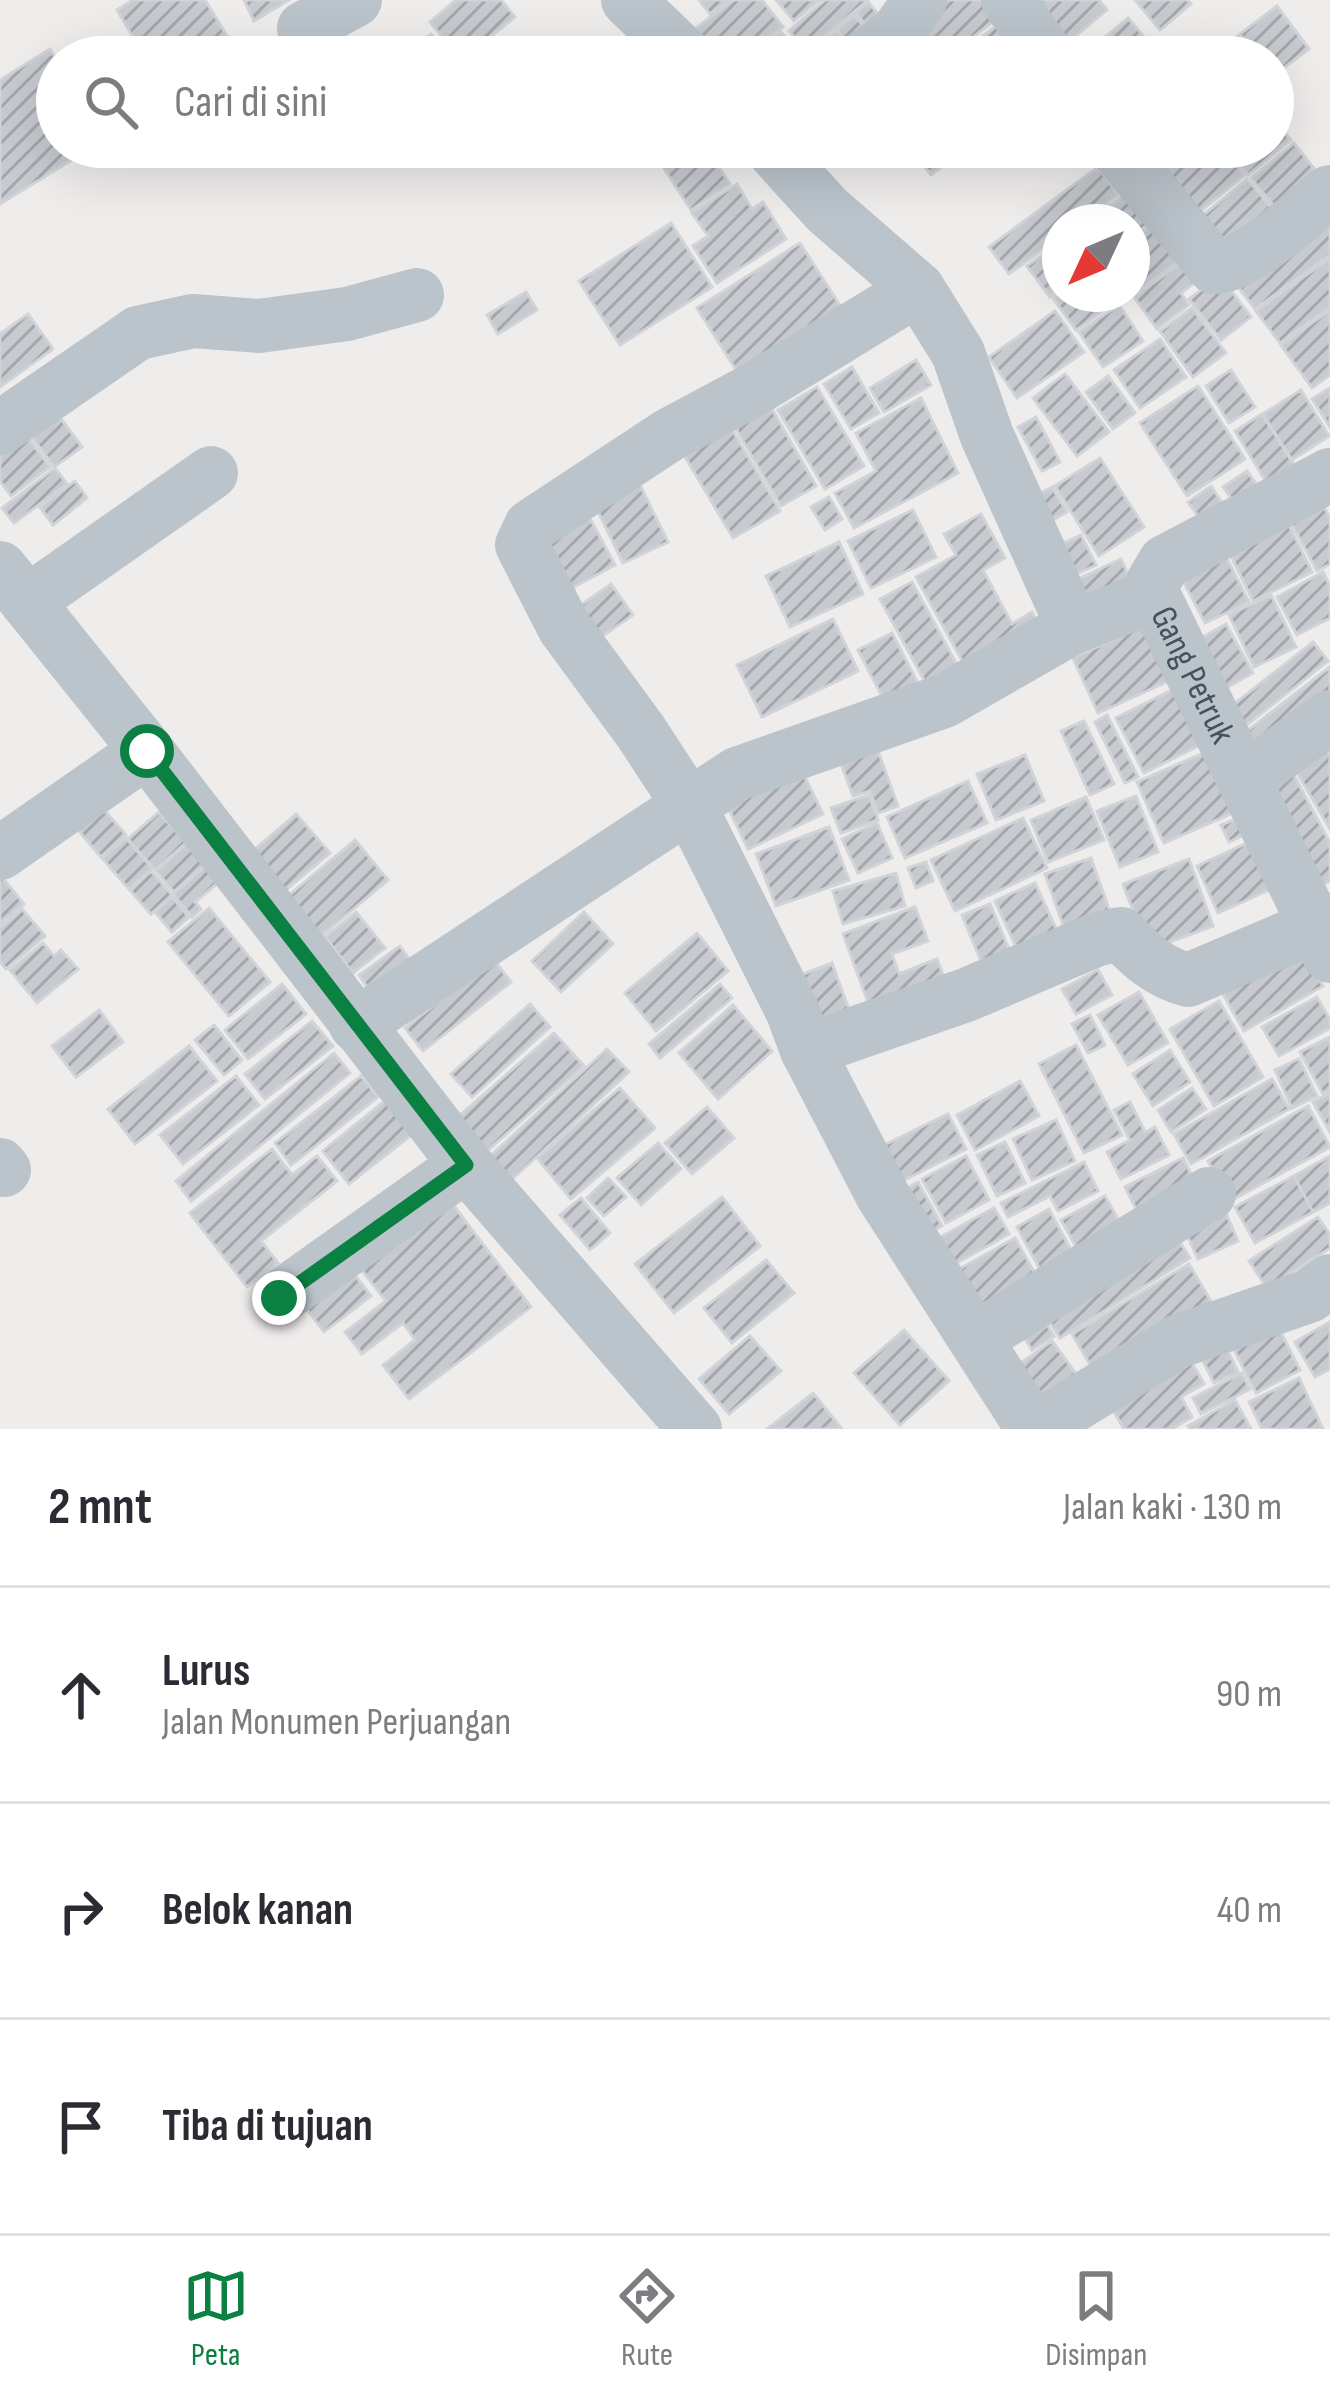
<!DOCTYPE html>
<html lang="id">
<meta charset="utf-8">
<style>
body{margin:0;font-family:"Sofia Sans Condensed",sans-serif;background:#f7f7f7;color:#2b2b33}
.compass{position:absolute;left:1042px;top:204px;width:108px;height:108px;border-radius:50%;background:#fff;box-shadow:0 12px 48px #0002;rotate:226deg}
.stop{position:absolute;width:36px;height:36px;margin:-27px;border:9px solid #0b8043;border-radius:50%;background:#fff}
.stop.end{background:#0b8043;border-color:#fff;box-shadow:0 3px 12px #0008}
.list{margin:0;padding:0;list-style:none}
h2{display:flex;justify-content:space-between;align-items:center;height:156px;margin:0;padding:0 48px;font-size:51px}
h2 small{font-size:39px;font-weight:400;color:#7c7c81}
.list li{display:grid;grid-template-columns:78px 1fr auto;gap:36px;align-items:center;box-sizing:border-box;height:216px;padding:0 48px;border-top:3px solid #e1e1e2}
.list b{display:block;font-size:45px;white-space:nowrap}
.list p{margin:0;font-size:39px;white-space:nowrap;color:#7c7c81}
.list em{font-size:39px;font-style:normal;color:#7c7c81}
.icon{flex:none;width:66px;height:66px;fill:none;stroke:currentColor;stroke-width:2;stroke-linecap:round;stroke-linejoin:round}
.map{position:relative;flex:none;width:1330px;height:1429px;overflow:hidden}
.search{position:absolute;background:#fff;box-shadow:0 12px 48px #0002;left:36px;right:36px;top:36px;height:132px;display:flex;align-items:center;gap:30px;box-sizing:border-box;padding:0 42px;border-radius:66px;color:#7c7c81;font-size:45px}
.sheet{height:804px;background:#fff}
nav{display:flex;justify-content:space-around;align-items:center;box-sizing:border-box;height:168px;border-top:3px solid #e1e1e2;background:#fff;font-size:33px;color:#7c7c81}
nav a{display:grid;justify-items:center;gap:6px}
nav .on{color:#0b8043}
.map>svg:first-child{display:block}
.building{fill:url(#building-hatch);stroke:#d0d3d8;stroke-width:3}
.lines{fill:none;stroke-linecap:round;stroke-linejoin:round}
.minor{stroke:#bbc4cb;stroke-width:54}
.route{stroke:#0b8043;stroke-width:15}
.labels{text-anchor:middle;dominant-baseline:central;stroke-width:12;stroke-linejoin:round;paint-order:stroke}
.street-label{font-size:36px;fill:#465158;stroke:#fff}
</style>
<div class="map">
<svg width="1330" height="1429" viewBox="0 0 1330 1429">
<defs>
<pattern id="building-hatch" width="6" height="6" patternUnits="userSpaceOnUse" patternTransform="scale(3)"><rect width="6" height="6" fill="#c7cacf"/><path d="M-1 1l2-2M0 6l6-6M5 7l2-2" fill="none" stroke="#a3a6ab"/></pattern>
</defs>
<rect width="100%" height="100%" fill="#efecec"/>
<path class="building" d="M 133,0 L 205,0 L 240,57 L 145,57 L 117,10 Z
M 244,0 L 289,0 L 254,21 Z
M 456,0 L 501,0 L 515,17 L 465,57 L 458,57 L 430,22 Z
M 699,0 L 728,0 L 710,14 Z
M 732,0 L 762,0 L 783,27 L 744,57 L 695,57 L 681,40 Z
M 776,0 L 820,0 L 794,21 Z
M 825,0 L 868,0 L 806,52 L 789,31 Z
M 930,0 L 992,0 L 1003,14 L 947,57 L 940,57 L 909,16 Z
M 1035,0 L 1099,0 L 1107,10 L 1068,42 Z
M 1135,0 L 1187,0 L 1191,4 L 1160,30 Z
M 868,2 L 892,30 L 879,41 L 856,13 Z
M 1277,6 L 1309,49 L 1273,76 L 1273,57 L 1257,57 L 1240,34 Z
M 854,15 L 877,42 L 860,57 L 837,30 Z
M 1008,17 L 1028,43 L 1009,57 L 955,57 Z
M 1128,18 L 1152,46 L 1138,57 L 1081,57 Z
M 836,31 L 858,57 L 826,57 L 817,47 Z
M 781,32 L 803,57 L 752,57 Z
M 431,34 L 450,57 L 402,57 Z
M 1239,35 L 1256,57 L 1209,57 Z
M 50,49 L 57,61 L 57,147 L 93,147 L 0,204 L 0,80 Z
M 1273,118 L 1291,140 L 1248,175 L 1226,147 L 1273,147 Z
M 1294,143 L 1320,176 L 1277,210 L 1251,178 Z
M 657,147 L 706,147 L 730,184 L 691,210 L 652,150 Z
M 910,147 L 947,147 L 955,157 L 931,175 Z
M 1183,147 L 1222,147 L 1245,175 L 1197,214 L 1159,166 Z
M 1098,167 L 1118,195 L 1081,222 L 1060,222 L 1060,237 L 1009,274 L 989,247 Z
M 1247,179 L 1275,212 L 1229,250 L 1201,217 Z
M 737,184 L 752,209 L 763,202 L 786,239 L 717,283 L 693,246 L 708,236 L 692,213 Z
M 1135,187 L 1158,217 L 1132,236 L 1132,222 L 1087,222 Z
M 1321,216 L 1330,228 L 1330,255 L 1255,309 L 1233,280 Z
M 1157,221 L 1184,257 L 1128,299 L 1124,294 L 1132,294 L 1132,240 Z
M 671,223 L 712,287 L 620,345 L 579,281 Z
M 1060,242 L 1060,289 L 1050,297 L 1027,266 Z
M 800,243 L 850,321 L 747,387 L 697,308 Z
M 1330,258 L 1330,307 L 1280,343 L 1256,311 Z
M 1185,260 L 1199,279 L 1181,293 L 1189,305 L 1157,329 L 1134,297 Z
M 1220,276 L 1251,317 L 1221,340 L 1189,299 Z
M 526,292 L 537,310 L 498,334 L 487,315 Z
M 1060,292 L 1116,294 L 1120,299 L 1076,330 L 1053,298 Z
M 1119,305 L 1143,341 L 1103,367 L 1079,332 Z
M 1192,308 L 1226,353 L 1193,377 L 1160,331 Z
M 1330,310 L 1330,375 L 1312,388 L 1281,345 Z
M 1055,311 L 1084,352 L 1017,398 L 989,357 Z
M 28,314 L 53,349 L 0,387 L 0,334 Z
M 1160,339 L 1186,377 L 1140,408 L 1114,370 Z
M 916,360 L 931,385 L 884,412 L 870,388 Z
M 852,367 L 879,413 L 851,429 L 824,384 Z
M 1231,370 L 1255,407 L 1229,423 L 1206,386 Z
M 1065,374 L 1109,432 L 1077,456 L 1033,398 Z
M 1108,376 L 1135,413 L 1113,429 L 1086,392 Z
M 1198,386 L 1245,459 L 1187,496 L 1140,423 Z
M 817,387 L 864,466 L 825,489 L 778,410 Z
M 1330,388 L 1330,427 L 1312,399 Z
M 1301,390 L 1329,436 L 1292,460 L 1263,414 Z
M 921,398 L 958,473 L 854,528 L 835,493 L 876,471 L 856,433 Z
M 768,402 L 816,486 L 781,506 L 732,422 Z
M 56,412 L 82,447 L 54,467 L 29,433 Z
M 1262,414 L 1304,481 L 1276,498 L 1235,431 Z
M 724,416 L 780,511 L 733,538 L 677,443 Z
M 1036,417 L 1060,462 L 1042,471 L 1018,427 Z
M 22,430 L 50,467 L 11,496 L 0,481 L 0,447 Z
M 1100,458 L 1144,527 L 1099,556 L 1055,486 Z
M 55,468 L 67,484 L 14,523 L 2,508 Z
M 1247,471 L 1266,497 L 1242,513 L 1223,487 Z
M 635,475 L 668,542 L 623,563 L 591,497 Z
M 75,481 L 87,498 L 53,525 L 40,507 Z
M 1211,486 L 1230,515 L 1208,530 L 1188,502 Z
M 1052,487 L 1067,512 L 1037,529 L 1023,503 Z
M 1317,495 L 1330,518 L 1330,564 L 1317,571 L 1285,511 Z
M 829,497 L 842,519 L 825,530 L 811,507 Z
M 913,510 L 936,557 L 871,588 L 848,541 Z
M 981,514 L 1005,558 L 983,570 L 1012,624 L 1032,612 L 1044,634 L 970,675 L 916,577 L 956,555 L 944,534 Z
M 588,515 L 615,565 L 572,588 L 546,537 Z
M 1288,523 L 1312,572 L 1253,601 L 1229,552 Z
M 1081,535 L 1096,565 L 1061,581 L 1047,551 Z
M 839,542 L 863,594 L 790,627 L 766,576 Z
M 1224,553 L 1249,602 L 1205,623 L 1180,575 Z
M 1121,559 L 1137,594 L 1083,620 L 1068,584 Z
M 1323,572 L 1330,586 L 1330,618 L 1297,635 L 1277,597 Z
M 912,582 L 962,674 L 930,691 L 880,599 Z
M 611,584 L 633,615 L 600,638 L 578,607 Z
M 1271,595 L 1296,647 L 1254,667 L 1229,615 Z
M 833,619 L 858,671 L 762,717 L 737,665 Z
M 1155,621 L 1180,676 L 1098,713 L 1073,658 Z
M 1226,624 L 1253,673 L 1217,693 L 1190,644 Z
M 892,633 L 922,691 L 888,708 L 858,650 Z
M 1313,642 L 1328,661 L 1239,731 L 1224,712 Z
M 1330,667 L 1330,711 L 1256,768 L 1234,741 Z
M 1186,683 L 1214,738 L 1144,773 L 1116,718 Z
M 1107,715 L 1138,777 L 1125,783 L 1095,722 Z
M 1084,721 L 1114,784 L 1090,795 L 1061,731 Z
M 1319,735 L 1330,754 L 1330,829 L 1286,754 Z
M 1222,745 L 1249,806 L 1164,843 L 1137,782 Z
M 878,751 L 898,806 L 878,813 L 870,791 L 853,796 L 841,764 Z
M 1025,755 L 1044,801 L 996,820 L 977,774 Z
M 798,763 L 823,814 L 748,849 L 724,799 Z
M 1290,768 L 1330,843 L 1330,881 L 1309,892 L 1253,788 Z
M 968,781 L 987,823 L 905,858 L 887,817 Z
M 869,795 L 878,820 L 841,833 L 831,808 Z
M 1136,796 L 1158,852 L 1120,867 L 1097,811 Z
M 1086,797 L 1104,840 L 1048,862 L 1031,820 Z
M 98,803 L 126,835 L 101,857 L 73,824 Z
M 159,812 L 186,843 L 155,870 L 128,839 Z
M 296,814 L 330,853 L 280,895 L 247,856 Z
M 1248,814 L 1255,830 L 1229,842 L 1221,825 Z
M 1023,818 L 1047,868 L 955,911 L 931,860 Z
M 877,823 L 892,858 L 858,873 L 842,839 Z
M 829,827 L 849,880 L 776,906 L 756,854 Z
M 126,838 L 152,868 L 129,889 L 102,858 Z
M 1256,839 L 1278,886 L 1218,913 L 1197,866 Z
M 355,840 L 388,880 L 315,941 L 282,901 Z
M 186,844 L 204,865 L 174,892 L 156,871 Z
M 1091,858 L 1114,923 L 1068,939 L 1045,874 Z
M 1189,859 L 1213,926 L 1148,950 L 1123,884 Z
M 926,862 L 933,881 L 916,888 L 908,868 Z
M 206,866 L 220,881 L 195,902 L 201,909 L 192,917 L 173,894 Z
M 151,871 L 172,895 L 151,914 L 130,890 Z
M 896,873 L 905,906 L 843,924 L 833,891 Z
M 0,875 L 24,904 L 0,924 Z
M 1035,883 L 1063,944 L 1023,962 L 995,901 Z
M 172,897 L 189,917 L 172,932 L 155,912 Z
M 990,904 L 1013,959 L 985,971 L 962,915 Z
M 915,907 L 928,941 L 892,954 L 899,974 L 937,959 L 949,991 L 874,1019 L 843,934 Z
M 209,908 L 270,982 L 229,1016 L 168,942 Z
M 22,909 L 45,936 L 6,969 L 0,962 L 0,928 Z
M 356,912 L 385,948 L 353,973 L 325,937 Z
M 584,912 L 613,944 L 561,992 L 532,961 Z
M 697,933 L 728,971 L 656,1031 L 625,993 Z
M 1297,942 L 1323,986 L 1244,1031 L 1219,987 Z
M 43,943 L 54,956 L 61,950 L 78,969 L 37,1003 L 10,970 Z
M 400,946 L 416,969 L 375,998 L 359,975 Z
M 493,959 L 511,982 L 423,1051 L 405,1028 Z
M 832,963 L 856,1029 L 808,1045 L 785,981 Z
M 1098,970 L 1112,995 L 1076,1014 L 1062,989 Z
M 282,984 L 306,1014 L 248,1059 L 225,1030 Z
M 720,984 L 732,998 L 660,1058 L 649,1044 Z
M 1139,992 L 1168,1043 L 1128,1065 L 1098,1015 Z
M 1317,997 L 1330,1020 L 1330,1028 L 1279,1056 L 1262,1027 Z
M 1219,1001 L 1263,1077 L 1214,1106 L 1170,1029 Z
M 530,1004 L 550,1027 L 472,1097 L 451,1074 Z
M 733,1005 L 772,1051 L 718,1099 L 679,1053 Z
M 99,1010 L 123,1042 L 76,1077 L 52,1046 Z
M 1090,1015 L 1105,1045 L 1088,1053 L 1072,1024 Z
M 312,1021 L 333,1046 L 265,1099 L 245,1074 Z
M 214,1025 L 242,1060 L 224,1075 L 195,1040 Z
M 554,1033 L 584,1066 L 487,1151 L 458,1117 Z
M 1330,1037 L 1330,1090 L 1323,1094 L 1300,1052 Z
M 1076,1045 L 1122,1135 L 1084,1153 L 1039,1064 Z
M 189,1046 L 217,1081 L 135,1144 L 108,1109 Z
M 607,1049 L 629,1072 L 509,1182 L 487,1159 Z
M 1170,1050 L 1190,1082 L 1153,1106 L 1133,1074 Z
M 334,1053 L 350,1073 L 191,1201 L 176,1181 Z
M 1299,1059 L 1317,1096 L 1292,1108 L 1275,1070 Z
M 236,1076 L 259,1105 L 183,1164 L 160,1135 Z
M 361,1076 L 378,1097 L 291,1165 L 275,1143 Z
M 1272,1079 L 1289,1109 L 1191,1164 L 1174,1134 Z
M 1020,1081 L 1039,1116 L 975,1150 L 957,1115 Z
M 620,1088 L 655,1128 L 571,1199 L 537,1158 Z
M 1192,1088 L 1206,1109 L 1171,1132 L 1158,1110 Z
M 1330,1093 L 1330,1132 L 1313,1102 Z
M 388,1098 L 415,1132 L 349,1184 L 323,1151 Z
M 1130,1102 L 1145,1132 L 1155,1127 L 1169,1155 L 1121,1179 L 1107,1152 L 1130,1140 L 1114,1110 Z
M 1308,1106 L 1330,1147 L 1230,1201 L 1208,1161 Z
M 707,1107 L 734,1138 L 692,1174 L 665,1143 Z
M 948,1114 L 966,1149 L 888,1188 L 870,1152 Z
M 1056,1120 L 1075,1161 L 1032,1180 L 1013,1139 Z
M 1005,1142 L 1025,1183 L 997,1196 L 977,1155 Z
M 658,1143 L 681,1169 L 641,1205 L 617,1178 Z
M 272,1149 L 292,1175 L 317,1156 L 337,1181 L 261,1241 L 278,1263 L 247,1287 L 190,1213 Z
M 966,1156 L 989,1200 L 946,1223 L 922,1179 Z
M 1330,1156 L 1330,1203 L 1313,1212 L 1294,1176 Z
M 1183,1158 L 1194,1180 L 1136,1209 L 1125,1187 Z
M 1084,1162 L 1098,1191 L 1058,1211 L 1050,1196 L 1008,1217 L 1001,1203 Z
M 1294,1176 L 1313,1212 L 1255,1243 L 1235,1207 Z
M 608,1178 L 626,1197 L 604,1216 L 587,1198 Z
M 918,1182 L 942,1226 L 914,1241 L 890,1197 Z
M 1105,1196 L 1125,1232 L 1082,1257 L 1061,1220 Z
M 722,1197 L 760,1246 L 674,1313 L 635,1264 Z
M 581,1198 L 610,1233 L 590,1250 L 560,1215 Z
M 450,1201 L 531,1307 L 409,1399 L 383,1365 L 415,1340 L 403,1323 L 362,1354 L 345,1332 L 386,1301 L 361,1269 Z
M 1223,1206 L 1238,1241 L 1198,1259 L 1182,1224 Z
M 994,1208 L 1009,1234 L 935,1275 L 920,1248 Z
M 1049,1209 L 1081,1269 L 1049,1286 L 1017,1227 Z
M 1318,1217 L 1330,1235 L 1330,1248 L 1267,1288 L 1249,1261 Z
M 1169,1225 L 1190,1258 L 1060,1338 L 1039,1305 Z
M 1015,1238 L 1044,1290 L 974,1329 L 945,1277 Z
M 766,1260 L 794,1293 L 732,1343 L 704,1308 Z
M 344,1261 L 371,1296 L 324,1332 L 297,1297 Z
M 1189,1264 L 1215,1308 L 1098,1378 L 1072,1334 Z
M 1037,1309 L 1054,1336 L 1032,1350 L 1015,1323 Z
M 1330,1322 L 1330,1369 L 1315,1377 L 1295,1342 Z
M 1276,1323 L 1300,1370 L 1256,1393 L 1232,1346 Z
M 904,1330 L 949,1381 L 900,1425 L 854,1373 Z
M 750,1336 L 781,1371 L 729,1414 L 699,1379 Z
M 1052,1341 L 1087,1389 L 1037,1426 L 1001,1377 Z
M 1183,1347 L 1204,1384 L 1181,1397 L 1192,1417 L 1172,1429 L 1124,1429 L 1102,1391 Z
M 1227,1349 L 1238,1372 L 1214,1383 L 1203,1361 Z
M 1242,1373 L 1250,1389 L 1201,1414 L 1193,1398 Z
M 1299,1378 L 1323,1429 L 1262,1429 L 1249,1402 Z
M 813,1393 L 842,1429 L 767,1429 Z
M 1235,1400 L 1251,1429 L 1190,1429 L 1188,1426 Z"/>
<g class="lines">
<g class="minor">
<path d="M 628,0 L 687,57"/>
<path d="M 1008,0 L 1049,57"/>
<path d="M 304,28 L 355,0"/>
<path d="M 865,57 L 896,34 L 920,0"/>
<path d="M 770,147 L 827,210 L 918,289 L 958,353 L 987,436 L 1073,627"/>
<path d="M 1115,147 L 1214,267 C 1247,267 1303,212 1330,192"/>
<path d="M 918,289 L 753,390 L 669,435 L 531,526 L 522,545 L 564,627 L 641,732 L 690,807 L 792,1010 L 807,1050 L 883,1196 L 1033,1429"/>
<path d="M 0,428 L 138,333 L 193,321 L 259,326 L 347,314 L 417,295"/>
<path id="s1" d="M 1330,475 L 1165,562 L 1153,582 L 1154,596 L 1330,956"/>
<path d="M 0,568 L 147,751 L 466,1165 L 695,1429"/>
<path d="M 27,602 L 211,473"/>
<path d="M 1245,779 L 1330,717"/>
<path d="M 0,853 L 147,751"/>
<path d="M 356,1025 L 737,774 L 944,701 L 1073,627 L 1154,596"/>
<path d="M 807,1050 L 966,995 L 1098,939 L 1121,934 C 1141,956 1159,972 1188,980 L 1330,920"/>
<path d="M 0,1165 L 4,1170"/>
<path d="M 279,1298 L 466,1165"/>
<path d="M 975,1339 L 1209,1194"/>
<path d="M 1035,1429 L 1179,1341 L 1309,1296 L 1330,1281"/>
</g>
</g>
<g class="lines">
<path class="route" d="M 147,751 L 466,1165 L 279,1298"/>
</g>
<g class="labels">
<g class="street-label">
<text stroke="none"><textPath href="#s1" startOffset="312">Gang Petruk</textPath></text>
</g>
</g>
</svg>
<svg class="compass" viewBox="-18 -18 36 36"><path d="M0-13l5 13h-10z" fill="#e53935"/><path d="M0 13l5-13h-10z" fill="#7c7c81"/></svg>
<div class="stop" style="left:147px;top:751px"></div>
<div class="stop end" style="left:279px;top:1298px"></div>
<div class="search"><svg class="icon" aria-label="search" viewBox="0 0 24 24"><circle cx="10" cy="10" r="6"/><path d="M15 15l6 6"/></svg>Cari di sini</div>
</div>
<section class="sheet">
<h2>2 mnt<small>Jalan kaki · 130 m</small></h2>
<ul class="list">
<li><svg class="icon" aria-label="ahead" viewBox="0 0 24 24"><path d="M12 20V5M6 11l6-6 6 6"/></svg><div><b>Lurus</b><p>Jalan Monumen Perjuangan</p></div><em>90 m</em></li>
<li><svg class="icon" aria-label="right" viewBox="0 0 24 24"><path d="M7 20v-9h11M14 6l5 5-5 5"/></svg><div><b>Belok kanan</b></div><em>40 m</em></li>
<li><svg class="icon" aria-label="arrive" viewBox="0 0 24 24"><path d="M6 21V4h12l-3 4 3 4H6"/></svg><div><b>Tiba di tujuan</b></div></li>
</ul>
</section>
<nav>
<a class="on"><svg class="icon" aria-label="map" viewBox="0 0 24 24"><path d="M3 6l6-2 6 2 6-2v14l-6 2-6-2-6 2zM9 4v14M15 6v14"/></svg>Peta</a>
<a><svg class="icon" aria-label="directions" viewBox="0 0 24 24"><path d="M12 3l9 9-9 9-9-9zM9 14v-3h6M13 9l2 2-2 2"/></svg>Rute</a>
<a><svg class="icon" aria-label="saved" viewBox="0 0 24 24"><path d="M7 4h10v16l-5-4-5 4z"/></svg>Disimpan</a>
</nav>
